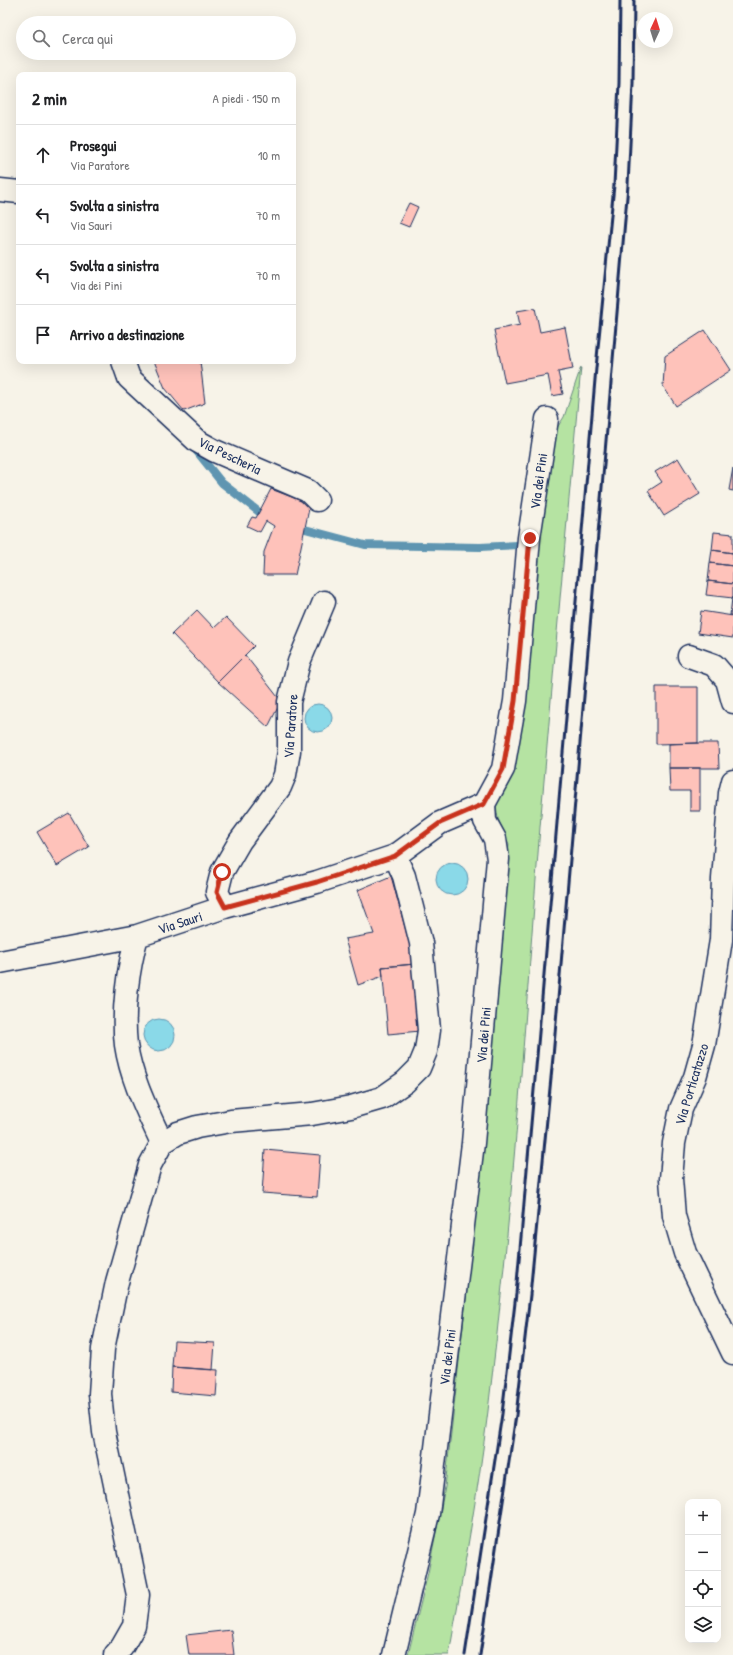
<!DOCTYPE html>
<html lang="it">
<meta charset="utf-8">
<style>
body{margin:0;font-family:"Patrick Hand",sans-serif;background:#f2f2f2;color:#202124}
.controls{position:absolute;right:12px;bottom:12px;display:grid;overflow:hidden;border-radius:8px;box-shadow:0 4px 16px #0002}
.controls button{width:36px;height:36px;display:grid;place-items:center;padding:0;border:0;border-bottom:1px solid #e0e0e0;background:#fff;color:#202124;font:20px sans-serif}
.compass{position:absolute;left:637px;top:12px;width:36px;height:36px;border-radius:50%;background:#fff;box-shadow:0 4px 16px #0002;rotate:4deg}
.stop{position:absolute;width:12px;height:12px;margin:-9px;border:3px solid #c8321e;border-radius:50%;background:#fff}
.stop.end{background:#c8321e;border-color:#fff;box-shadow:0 1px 4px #0008}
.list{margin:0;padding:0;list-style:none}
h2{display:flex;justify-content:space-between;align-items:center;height:52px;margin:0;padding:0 16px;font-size:17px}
h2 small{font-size:13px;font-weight:400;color:#757577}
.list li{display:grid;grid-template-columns:26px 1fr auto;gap:12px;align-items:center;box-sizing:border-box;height:60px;padding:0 16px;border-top:1px solid #e0e0e0}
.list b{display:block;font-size:15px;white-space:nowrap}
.list p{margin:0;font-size:13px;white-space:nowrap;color:#757577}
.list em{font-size:13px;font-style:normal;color:#757577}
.icon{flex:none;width:22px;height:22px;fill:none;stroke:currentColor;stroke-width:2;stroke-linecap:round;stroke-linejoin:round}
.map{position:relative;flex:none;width:733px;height:1655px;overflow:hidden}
.search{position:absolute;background:#fff;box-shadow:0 4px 16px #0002;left:16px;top:16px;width:280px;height:44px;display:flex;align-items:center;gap:10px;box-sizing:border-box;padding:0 14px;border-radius:22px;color:#757577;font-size:15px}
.panel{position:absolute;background:#fff;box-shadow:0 4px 16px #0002;left:16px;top:72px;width:280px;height:292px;border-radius:8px}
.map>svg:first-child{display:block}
.green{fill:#b5e3a2;stroke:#688980}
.water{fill:#8ad9e8;stroke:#5e95b1}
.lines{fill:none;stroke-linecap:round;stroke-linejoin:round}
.stream{stroke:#5e95b1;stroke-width:8}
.building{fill:#fec2ba;stroke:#1b2f5e}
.minor-casing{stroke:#1b2f5e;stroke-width:25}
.minor{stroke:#f7f3e8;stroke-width:22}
.rail{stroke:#1b2f5e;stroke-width:3}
.route{stroke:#c8321e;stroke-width:5}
.labels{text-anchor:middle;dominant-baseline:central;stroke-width:4;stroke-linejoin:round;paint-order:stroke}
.street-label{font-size:14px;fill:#1b2f5e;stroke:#f7f3e8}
</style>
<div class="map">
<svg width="733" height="1655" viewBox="0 0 733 1655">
<rect width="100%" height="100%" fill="#f7f3e8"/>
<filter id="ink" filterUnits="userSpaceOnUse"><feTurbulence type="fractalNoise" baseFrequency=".025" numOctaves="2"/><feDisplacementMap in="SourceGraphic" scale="8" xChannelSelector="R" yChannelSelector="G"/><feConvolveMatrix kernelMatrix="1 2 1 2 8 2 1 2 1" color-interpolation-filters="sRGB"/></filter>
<g filter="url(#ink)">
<path class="green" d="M 581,367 C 567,520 553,674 540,827 C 525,1022 512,1217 488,1411 C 478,1493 463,1574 449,1655 L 408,1655 L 428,1573 L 445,1487 L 484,1137 L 494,992 L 509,844 L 498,819 L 496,805 L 506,788 L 519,739 L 549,440 L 564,417 Z"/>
<path class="water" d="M304 718a14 14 0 1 1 28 0a14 14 0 1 1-28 0Z
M436 879a16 16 0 1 1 32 0a16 16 0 1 1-32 0Z
M143 1035a16 16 0 1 1 32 0a16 16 0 1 1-32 0Z"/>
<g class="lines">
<path class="stream" d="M 194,448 L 222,483 L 259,512
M 305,529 L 365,545 L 480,547 L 518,545"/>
</g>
<path class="building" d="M 409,203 L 418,207 L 409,227 L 399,223 Z
M 535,308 L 540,332 L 565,327 L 573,369 L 558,372 L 563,394 L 552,396 L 548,375 L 505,383 L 494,330 L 520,325 L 517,311 Z
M 705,330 L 731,370 L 676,406 L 663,386 L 665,356 Z
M 154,361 L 200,361 L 205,403 L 184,411 L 165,388 Z
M 678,458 L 700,494 L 664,516 L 648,491 L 662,482 L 655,472 Z
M 733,468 L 733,491 L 729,490 Z
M 271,489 L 310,504 L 295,575 L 263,575 L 264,552 L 274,526 L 266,521 L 260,532 L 247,526 L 252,517 L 256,518 Z
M 714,532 L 733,534 L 733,553 L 712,550 Z
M 712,550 L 733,553 L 733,566 L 710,563 Z
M 710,563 L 733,566 L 733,584 L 708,581 Z
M 708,581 L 733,584 L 733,598 L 706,595 Z
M 732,598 L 733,598 L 733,616 L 730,615 Z
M 197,610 L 214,628 L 226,617 L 254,646 L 218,682 L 172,634 Z
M 701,611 L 733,616 L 733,638 L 698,633 Z
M 245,655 L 281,701 L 268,727 L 218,682 Z
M 656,687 L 698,687 L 698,743 L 656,744 Z
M 698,743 L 718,743 L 719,768 L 669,768 L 669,744 Z
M 669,768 L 700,768 L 700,811 L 690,811 L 690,791 L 670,791 Z
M 69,813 L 89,847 L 57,866 L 37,832 Z
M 391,876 L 415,964 L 382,967 L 383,976 L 358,985 L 345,939 L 374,934 L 358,890 Z
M 415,964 L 420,1031 L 388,1034 L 382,967 Z
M 265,1150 L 320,1155 L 317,1197 L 262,1193 Z
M 174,1341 L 215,1343 L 213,1370 L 172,1367 Z
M 172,1367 L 218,1370 L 216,1396 L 171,1392 Z
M 231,1630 L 234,1655 L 189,1655 L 186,1635 Z"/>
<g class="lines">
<g class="minor-casing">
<path id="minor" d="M 0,190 L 19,192
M 123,361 L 129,378 L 197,441 L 215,451 L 308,491 L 317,500
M 689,656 L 714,665 L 727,680 L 733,702
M 733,781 L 730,793 L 723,879 L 721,940 L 704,1045 L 695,1077 L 681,1109 L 674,1143 L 671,1179 L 674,1216 L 685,1253 L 733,1353
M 225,907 L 217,892 L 222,872 L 240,841 L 280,787 L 285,775 L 289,751 L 289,702 L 299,662 L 324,602
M 137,936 C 128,969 122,1011 126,1045 C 131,1079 148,1112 162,1143
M 0,962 L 137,936 L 225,907 L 317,882 L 395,856 L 440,823 L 484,804
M 115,1655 L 122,1647 L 134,1626 L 138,1595 L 104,1432 L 100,1394 L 103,1349 L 117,1282 L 150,1165 L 162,1143 L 178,1133 L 197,1127 L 231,1121 L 312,1114 L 351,1107 L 382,1098 L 405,1082 L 419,1068 L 426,1051 L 429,1030 L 421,943 L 404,876 L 395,856
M 394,1655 L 428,1514 L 473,1143 L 498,859 L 495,839 L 485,821 L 484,804 L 503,769 L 515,701 L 529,538 L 547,419"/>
</g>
<use href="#minor" class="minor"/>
<path class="rail" d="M 465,1655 L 502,1414 L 516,1294 L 537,1056 L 596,368 L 614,185 L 619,83 L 620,0
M 480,1655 L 516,1415 L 530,1295 L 553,1057 L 628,185 L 633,83 L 634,0"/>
</g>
</g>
<g class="lines" filter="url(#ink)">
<path class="route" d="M 222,872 L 217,892 L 225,907 L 317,882 L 395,856 L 440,823 L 484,804 L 503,769 L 515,701 L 530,538"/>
</g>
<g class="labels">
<g class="street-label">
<text transform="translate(230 455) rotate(26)">Via Pescheria</text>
<text transform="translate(538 481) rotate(-82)">Via dei Pini</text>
<text transform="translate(290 726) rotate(-86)">Via Paratore</text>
<text transform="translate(180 922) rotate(-18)">Via Sauri</text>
<text transform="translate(483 1035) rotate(-85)">Via dei Pini</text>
<text transform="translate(691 1084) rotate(-73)">Via Porticatazzo</text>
<text transform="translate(447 1357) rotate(-83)">Via dei Pini</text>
</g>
</g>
</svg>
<div class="controls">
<button>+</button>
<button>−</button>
<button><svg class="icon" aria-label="locate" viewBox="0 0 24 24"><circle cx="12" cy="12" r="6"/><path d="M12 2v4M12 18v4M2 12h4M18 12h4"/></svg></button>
<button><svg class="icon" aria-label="layers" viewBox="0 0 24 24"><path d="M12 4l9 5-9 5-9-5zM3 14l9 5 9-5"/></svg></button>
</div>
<svg class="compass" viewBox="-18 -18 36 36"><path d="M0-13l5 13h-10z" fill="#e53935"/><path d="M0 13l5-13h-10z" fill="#757577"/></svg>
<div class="stop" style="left:222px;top:872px"></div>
<div class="stop end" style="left:530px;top:538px"></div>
<div class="search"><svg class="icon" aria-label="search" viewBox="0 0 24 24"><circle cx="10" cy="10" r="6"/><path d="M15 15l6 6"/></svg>Cerca qui</div>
<section class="panel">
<h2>2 min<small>A piedi · 150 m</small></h2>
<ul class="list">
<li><svg class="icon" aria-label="ahead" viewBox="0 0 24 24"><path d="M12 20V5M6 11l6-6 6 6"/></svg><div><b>Prosegui</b><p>Via Paratore</p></div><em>10 m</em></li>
<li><svg class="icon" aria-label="left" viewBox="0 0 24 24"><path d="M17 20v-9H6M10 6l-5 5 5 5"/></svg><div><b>Svolta a sinistra</b><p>Via Sauri</p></div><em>70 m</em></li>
<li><svg class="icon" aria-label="left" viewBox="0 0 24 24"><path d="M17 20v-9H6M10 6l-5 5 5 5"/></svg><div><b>Svolta a sinistra</b><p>Via dei Pini</p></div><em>70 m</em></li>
<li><svg class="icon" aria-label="arrive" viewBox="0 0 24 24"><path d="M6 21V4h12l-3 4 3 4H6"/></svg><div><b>Arrivo a destinazione</b></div></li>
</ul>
</section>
</div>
